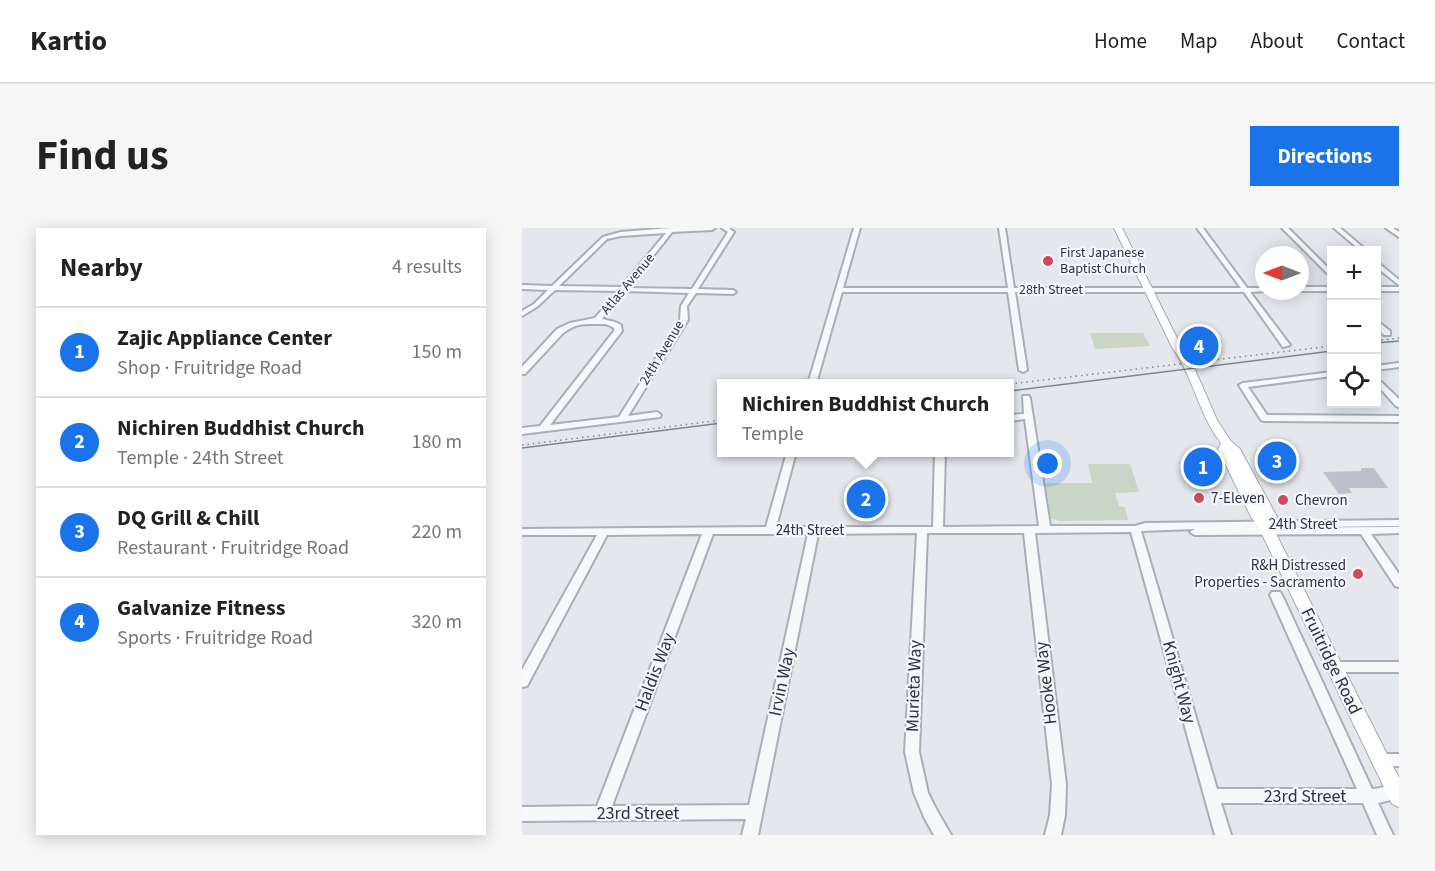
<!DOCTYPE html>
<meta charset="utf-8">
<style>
body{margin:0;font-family:"Source Sans 3",sans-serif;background:#f6f6f6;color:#222}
.controls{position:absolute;right:18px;top:18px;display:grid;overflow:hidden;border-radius:0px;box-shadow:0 3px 15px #0003}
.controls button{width:54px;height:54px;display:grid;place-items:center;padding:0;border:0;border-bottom:2px solid #e0e0e0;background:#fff;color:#222;font:30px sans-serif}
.compass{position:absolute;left:733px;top:18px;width:54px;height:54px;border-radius:50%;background:#fff;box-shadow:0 3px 15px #0003;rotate:270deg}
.you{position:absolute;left:526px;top:236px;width:21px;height:21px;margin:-15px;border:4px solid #fff;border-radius:50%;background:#1a73e8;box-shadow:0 0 0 9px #1a73e833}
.badge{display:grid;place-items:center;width:39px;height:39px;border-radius:50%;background:#1a73e8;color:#fff;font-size:20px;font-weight:700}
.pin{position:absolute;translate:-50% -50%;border:3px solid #fff;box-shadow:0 2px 6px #0006}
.popup{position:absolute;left:195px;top:151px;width:297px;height:78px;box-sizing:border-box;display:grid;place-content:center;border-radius:0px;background:#fff;filter:drop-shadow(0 2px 4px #0005);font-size:20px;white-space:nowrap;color:#767676}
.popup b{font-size:22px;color:#222}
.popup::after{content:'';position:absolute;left:50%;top:100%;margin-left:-12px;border:12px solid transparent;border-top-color:#fff}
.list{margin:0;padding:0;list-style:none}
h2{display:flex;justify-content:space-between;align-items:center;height:78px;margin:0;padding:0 24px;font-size:26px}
h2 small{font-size:20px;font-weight:400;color:#767676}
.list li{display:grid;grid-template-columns:39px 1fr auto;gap:18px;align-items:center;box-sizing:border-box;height:90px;padding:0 24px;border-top:2px solid #e0e0e0}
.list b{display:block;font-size:22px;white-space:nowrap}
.list p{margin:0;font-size:20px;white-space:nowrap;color:#767676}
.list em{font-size:20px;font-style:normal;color:#767676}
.icon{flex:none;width:33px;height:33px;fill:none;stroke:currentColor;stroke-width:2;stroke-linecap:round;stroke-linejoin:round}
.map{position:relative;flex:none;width:877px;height:607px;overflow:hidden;border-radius:0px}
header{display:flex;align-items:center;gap:36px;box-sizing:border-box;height:84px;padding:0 30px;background:#fff;border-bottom:2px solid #e0e0e0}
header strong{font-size:28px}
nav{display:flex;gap:33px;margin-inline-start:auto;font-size:21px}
.intro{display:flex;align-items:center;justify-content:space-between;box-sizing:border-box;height:144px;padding:0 36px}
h1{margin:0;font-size:42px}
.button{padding:15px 27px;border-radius:0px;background:#1a73e8;color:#fff;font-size:21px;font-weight:700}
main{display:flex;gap:36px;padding:0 36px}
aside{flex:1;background:#fff;border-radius:0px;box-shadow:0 3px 15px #0003}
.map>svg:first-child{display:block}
.green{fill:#c9d6c5}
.building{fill:#bbc0ca}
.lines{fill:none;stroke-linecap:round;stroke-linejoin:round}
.minor-casing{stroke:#a9aeb7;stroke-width:4}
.major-casing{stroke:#a3abb8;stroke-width:2}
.minor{fill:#f7f8fa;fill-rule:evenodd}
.major{fill:#fff;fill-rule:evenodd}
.tram{stroke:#7d8696;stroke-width:1.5}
.rail{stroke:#7d8696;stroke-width:1.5;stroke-dasharray:1.5 4;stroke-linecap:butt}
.poi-dot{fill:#d1495b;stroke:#f4f6f9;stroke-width:2}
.labels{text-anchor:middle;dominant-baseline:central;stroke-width:4.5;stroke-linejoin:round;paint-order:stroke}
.far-poi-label{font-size:14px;fill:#2b3445;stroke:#f4f6f9;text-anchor:start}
.far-street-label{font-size:14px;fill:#2b3445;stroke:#f4f6f9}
.poi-label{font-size:15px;fill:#2b3445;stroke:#f4f6f9;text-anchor:start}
.street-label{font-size:15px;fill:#2b3445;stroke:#f4f6f9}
.near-street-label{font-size:18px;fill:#2b3445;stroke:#f4f6f9}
</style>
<header>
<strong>Kartio</strong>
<nav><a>Home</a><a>Map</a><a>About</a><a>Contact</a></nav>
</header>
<div class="intro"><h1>Find us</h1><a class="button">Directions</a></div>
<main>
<aside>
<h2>Nearby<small>4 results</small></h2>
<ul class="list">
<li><span class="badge">1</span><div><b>Zajic Appliance Center</b><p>Shop · Fruitridge Road</p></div><em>150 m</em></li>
<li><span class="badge">2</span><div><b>Nichiren Buddhist Church</b><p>Temple · 24th Street</p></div><em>180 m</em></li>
<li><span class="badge">3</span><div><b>DQ Grill &amp; Chill</b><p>Restaurant · Fruitridge Road</p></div><em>220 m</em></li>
<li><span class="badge">4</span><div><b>Galvanize Fitness</b><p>Sports · Fruitridge Road</p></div><em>320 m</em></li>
</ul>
</aside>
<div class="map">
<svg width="877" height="607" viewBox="0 0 877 607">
<rect width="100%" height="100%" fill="#e4e7ec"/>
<path class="green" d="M 568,105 L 621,105 L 628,118 L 573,121 Z
M 566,236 L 608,236 L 617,264 L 593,265 L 597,278 L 603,279 L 606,292 L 537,293 L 529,290 L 523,255 L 570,255 Z"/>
<path class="building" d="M 839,240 L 852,240 L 866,260 L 827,260 L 830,265 L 817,266 L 801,244 L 839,243 Z"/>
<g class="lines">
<g class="minor-casing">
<path id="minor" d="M 148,0 L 193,0 L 190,2 L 150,4 L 106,60 L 170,61 L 206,4 L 200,0 L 207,0 L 212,4 L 176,61 L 211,62 L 214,64 L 211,66 L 174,65 L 165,78 L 166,92 L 106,188 L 135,184 L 139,187 L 138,189 L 0,206 L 0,200 L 18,198 L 92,103 L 92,100 C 85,95 81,96 74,96 C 59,96 54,96 41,105 L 3,146 L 0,146 L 0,139 L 35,101 L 48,95 L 73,90 L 96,63 L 33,62 L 16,78 L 0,88 L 0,83 L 12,76 L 26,62 L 0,61 L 0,57 L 30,58 L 81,9 L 99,4 ZM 144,5 L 99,59 L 37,58 L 85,11 L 99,8 ZM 102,63 L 167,65 L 159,78 L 158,92 L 97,189 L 28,197 L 100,103 L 99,97 L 93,94 L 80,91 Z
M 332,0 L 338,0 L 321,60 L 486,60 L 477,0 L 483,0 L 492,60 L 719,60 L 675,0 L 681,0 L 725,60 L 742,60 L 742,63 L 745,63 L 728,64 L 768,117 L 761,119 L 722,64 L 493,64 L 505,142 L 501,144 L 497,142 L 486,64 L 320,64 L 294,156 L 286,156 Z
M 760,0 L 766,0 L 810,44 L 810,50 Z
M 812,0 L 818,0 L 844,22 L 838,22 Z
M 864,0 L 871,0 L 877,4 L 877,9 Z
M 854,33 L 877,52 L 877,57 L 854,39 Z
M 778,59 L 810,59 L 810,63 L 778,63 Z
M 854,59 L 877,59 L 877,63 L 854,63 Z
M 854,92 L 868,103 L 868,107 L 862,107 L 854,99 Z
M 877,135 L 877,139 L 854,142 L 854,138 Z
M 810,144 L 810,148 L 726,159 L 745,187 L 877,188 L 877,194 L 742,193 L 739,192 L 717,157 L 721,155 Z
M 854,149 L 877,171 L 877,179 L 874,178 L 854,156 Z
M 501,168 L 507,168 L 508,170 L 528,298 L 613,298 L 623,295 L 877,292 L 877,298 L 718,300 L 877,299 L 877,305 L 849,306 L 877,346 L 877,359 L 873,358 L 839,306 L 673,307 L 668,304 L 673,301 L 619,303 L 695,561 L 835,561 L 748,367 L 750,364 L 758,364 L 760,367 L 850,561 C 858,561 869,556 877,558 L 877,570 L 856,575 L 871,607 L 855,607 L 841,575 L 699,575 L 709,607 L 693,607 L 609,304 L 513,305 L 544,556 L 543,587 L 539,607 L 523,607 L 528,587 L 530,556 L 502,305 L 405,305 L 397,524 L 406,565 L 414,581 L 429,607 L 412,607 L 403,591 L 392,565 L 383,524 L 395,305 L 296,306 L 236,607 L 220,607 L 224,591 L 0,593 L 0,579 L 75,578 L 180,306 L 85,307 L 5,458 L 0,459 L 0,442 L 75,307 L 0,307 L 0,301 L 244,299 L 265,224 L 274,224 L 254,299 L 411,299 L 413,224 L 423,224 L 421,299 L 517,298 L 503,191 L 488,193 L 488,187 L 502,186 ZM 191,306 L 286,306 L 227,577 L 90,578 Z
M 813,434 L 877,434 L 877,444 L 813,444 L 809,443 L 807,439 L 809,435 Z
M 858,526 L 877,526 L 877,538 L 858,538 L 853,536 L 851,532 L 853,528 Z"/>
</g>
<g class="major-casing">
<path id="major" d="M 592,0 L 600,0 L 659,118 L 667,128 L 695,192 L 708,212 L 718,221 L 755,289 L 749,296 L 877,550 L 877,579 L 870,576 L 736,298 L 729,289 L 696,221 L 699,215 C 676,185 671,148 650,119 Z"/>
</g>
<use href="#minor" class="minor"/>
<use href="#major" class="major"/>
<path class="tram" d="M 854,115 L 877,113
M 488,163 L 810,123
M 0,220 L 200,195"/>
<path class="rail" d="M 854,113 L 877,110
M 488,156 L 810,118
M 0,217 L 200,192"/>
</g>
<g class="poi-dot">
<circle cx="526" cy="33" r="6"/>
<circle cx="677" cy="270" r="6"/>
<circle cx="761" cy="272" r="6"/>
<circle cx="836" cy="346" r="6"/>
</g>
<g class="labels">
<g class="far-poi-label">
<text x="538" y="25">First Japanese<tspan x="538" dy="16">Baptist Church</tspan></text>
</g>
<g class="far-street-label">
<text transform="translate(106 56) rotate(-50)">Atlas Avenue</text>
<text x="529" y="62">28th Street</text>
<text transform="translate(140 125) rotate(-59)">24th Avenue</text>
</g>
<g class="poi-label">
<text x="689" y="270">7-Eleven</text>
<text x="773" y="272">Chevron</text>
<text x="824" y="337" text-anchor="end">R&amp;H Distressed<tspan x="824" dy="17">Properties - Sacramento</tspan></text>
</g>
<g class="street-label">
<text x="781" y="296">24th Street</text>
<text x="288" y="302">24th Street</text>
</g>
<g class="near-street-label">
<text transform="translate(809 433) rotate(64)">Fruitridge Road</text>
<text transform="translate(133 444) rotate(-69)">Haldis Way</text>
<text transform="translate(260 454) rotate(-78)">Irvin Way</text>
<text transform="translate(657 454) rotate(75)">Knight Way</text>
<text transform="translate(524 455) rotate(-97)">Hooke Way</text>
<text transform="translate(392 458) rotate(-88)">Murieta Way</text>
<text x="783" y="568">23rd Street</text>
<text x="116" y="585">23rd Street</text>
</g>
</g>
</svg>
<div class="controls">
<button>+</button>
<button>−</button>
<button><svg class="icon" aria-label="locate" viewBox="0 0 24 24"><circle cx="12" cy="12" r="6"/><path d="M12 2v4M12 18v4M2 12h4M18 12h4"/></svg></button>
</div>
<svg class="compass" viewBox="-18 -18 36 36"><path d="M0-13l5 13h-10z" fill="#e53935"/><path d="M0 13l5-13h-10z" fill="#767676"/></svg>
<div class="you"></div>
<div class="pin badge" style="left:681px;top:239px">1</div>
<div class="pin badge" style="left:344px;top:271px">2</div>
<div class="popup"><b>Nichiren Buddhist Church</b>Temple</div>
<div class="pin badge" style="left:755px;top:233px">3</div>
<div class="pin badge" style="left:677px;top:118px">4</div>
</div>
</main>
